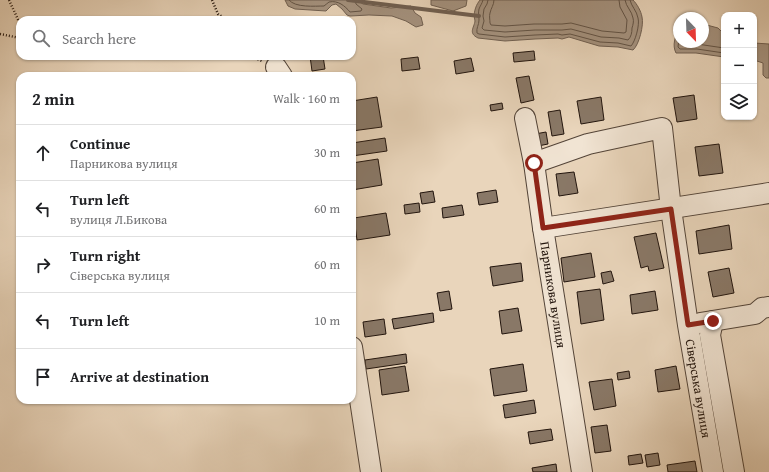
<!DOCTYPE html>
<meta charset="utf-8">
<style>
body{margin:0;font-family:"Gentium Book Plus",serif;background:#f2f2f2;color:#202124}
.controls{position:absolute;right:12px;top:12px;display:grid;overflow:hidden;border-radius:8px;box-shadow:0 1px 3px #0004}
.controls button{width:36px;height:36px;display:grid;place-items:center;padding:0;border:0;border-bottom:1px solid #e0e0e0;background:#fff;color:#202124;font:20px sans-serif}
.compass{position:absolute;left:673px;top:12px;width:36px;height:36px;border-radius:50%;background:#fff;box-shadow:0 1px 3px #0004;rotate:157deg}
.stop{position:absolute;width:12px;height:12px;margin:-9px;border:3px solid #8f2418;border-radius:50%;background:#fff}
.stop.end{background:#8f2418;border-color:#fff;box-shadow:0 1px 4px #0008}
.list{margin:0;padding:0;list-style:none}
h2{display:flex;justify-content:space-between;align-items:center;height:52px;margin:0;padding:0 16px;font-size:17px}
h2 small{font-size:13px;font-weight:400;color:#757577}
.list li{display:grid;grid-template-columns:26px 1fr auto;gap:12px;align-items:center;box-sizing:border-box;height:56px;padding:0 16px;border-top:1px solid #e0e0e0}
.list b{display:block;font-size:15px;white-space:nowrap}
.list p{margin:0;font-size:13px;white-space:nowrap;color:#757577}
.list em{font-size:13px;font-style:normal;color:#757577}
.icon{flex:none;width:22px;height:22px;fill:none;stroke:currentColor;stroke-width:2;stroke-linecap:round;stroke-linejoin:round}
.map{position:relative;flex:none;width:769px;height:472px;overflow:hidden}
.search{position:absolute;background:#fff;box-shadow:0 1px 3px #0004;left:16px;top:16px;width:340px;height:44px;display:flex;align-items:center;gap:10px;box-sizing:border-box;padding:0 14px;border-radius:12px;color:#757577;font-size:15px}
.panel{position:absolute;background:#fff;box-shadow:0 1px 3px #0004;left:16px;top:72px;width:340px;height:332px;border-radius:12px}
.map>svg:first-child{display:block}
.water{fill:#a59380;stroke:#706052}
.lines{fill:none;stroke-linecap:round;stroke-linejoin:round}
.shore{stroke:#635446;stroke-width:1}
.stream{stroke:#706052;stroke-width:4}
.building{fill:#897867;stroke:#21140d}
.minor-casing{stroke:#534438;stroke-width:22}
.path{stroke:#21140d;stroke-width:2.5;stroke-dasharray:1 2;stroke-linecap:butt}
.minor{stroke:#f1e4d3;stroke-width:20}
.route{stroke:#8f2418;stroke-width:5}
.labels{text-anchor:middle;dominant-baseline:central;stroke-width:3;stroke-linejoin:round;paint-order:stroke}
.street-label{font-size:13px;fill:#21140d;stroke:#f1e4d3}
</style>
<div class="map">
<svg width="769" height="472" viewBox="0 0 769 472">
<rect width="100%" height="100%" fill="#e9d5bb"/>
<filter id="stains"><feTurbulence type="fractalNoise" baseFrequency=".005" numOctaves="4"/><feColorMatrix values="0 0 0 0 .2 0 0 0 0 .09 0 0 0 0 .02 0 0 0 .5 -.17"/></filter>
<radialGradient id="worn" r=".72"><stop offset=".6" stop-color="#630" stop-opacity="0"/><stop offset="1" stop-color="#630" stop-opacity=".3"/></radialGradient>
<path class="water" d="M 285,0 L 359,0 L 360,2 L 363,4 L 391,8 L 411,6 L 415,13 L 421,17 L 423,25 L 416,27 L 406,21 L 392,16 L 369,15 L 350,16 L 347,15 L 342,9 L 336,4 L 332,5 L 326,11 L 295,9 L 288,6 Z
M 431,0 L 467,0 L 466,6 L 453,11 L 431,5 Z
M 480,0 L 633,0 C 637,4 641,11 642,17 C 644,25 639,45 633,50 L 618,47 L 599,46 L 569,37 L 562,39 L 558,38 L 535,39 L 505,41 L 478,38 C 468,33 474,28 475,21 C 475,19 474,17 474,15 C 475,9 476,5 480,0 Z
M 703,24 L 718,28 L 724,34 L 724,57 L 696,53 L 676,53 C 672,45 675,37 679,29 L 679,42 L 703,42 Z
M 754,43 L 769,44 L 769,78 L 766,78 L 763,75 L 763,63 L 754,60 Z"/>
<g class="lines">
<path class="shore" d="M 289,0 C 295,8 315,6 324,6 C 326,5 327,3 329,2 C 338,0 345,6 350,12 L 361,11 L 362,9 L 356,4 L 355,0
M 483,0 C 482,4 480,6 479,9 C 478,13 479,16 479,20 C 479,25 476,28 477,33 L 479,34 L 505,37 L 535,35 L 558,34 L 562,35 L 570,34 L 600,42 L 618,43 L 631,46 C 635,42 640,25 638,18 C 637,11 631,6 630,0
M 488,0 L 487,4 L 484,9 L 483,16 L 484,21 L 482,28 L 484,30 L 505,32 L 535,30 L 562,30 L 571,29 L 601,37 L 619,38 L 628,40 C 631,37 632,33 632,28 C 633,25 634,21 633,18 C 632,11 626,7 625,0
M 494,0 C 494,5 491,8 490,13 C 489,16 490,20 490,23 L 491,25 L 505,26 L 534,24 L 562,24 L 571,23 L 602,31 L 624,33 L 626,32 L 627,20 L 620,7 L 619,0
M 679,39 L 678,47 L 680,49 L 697,49 L 724,53
M 684,42 L 686,44 L 697,44 L 724,48"/>
<path class="stream" d="M 348,0 L 479,16"/>
</g>
<path class="building" d="M 534,51 L 535,60 L 514,62 L 513,53 Z
M 310,56 L 323,56 L 325,69 L 312,71 Z
M 418,57 L 420,69 L 402,71 L 401,59 Z
M 471,58 L 474,71 L 456,74 L 454,61 Z
M 529,76 L 534,100 L 521,103 L 516,78 Z
M 694,95 L 697,119 L 677,122 L 673,98 Z
M 377,97 L 382,127 L 352,131 L 352,101 Z
M 601,97 L 604,120 L 581,124 L 577,101 Z
M 502,103 L 503,109 L 491,111 L 490,105 Z
M 560,110 L 564,134 L 552,136 L 548,112 Z
M 546,132 L 548,144 L 538,146 L 535,134 Z
M 385,138 L 387,151 L 352,156 L 352,143 Z
M 719,144 L 723,173 L 699,176 L 695,147 Z
M 378,159 L 382,185 L 352,190 L 352,163 Z
M 574,172 L 578,193 L 559,196 L 556,174 Z
M 496,190 L 498,202 L 479,205 L 477,193 Z
M 433,191 L 435,202 L 422,204 L 420,193 Z
M 419,203 L 420,212 L 405,214 L 404,205 Z
M 462,205 L 464,215 L 443,218 L 442,208 Z
M 386,213 L 390,235 L 357,240 L 354,218 Z
M 729,225 L 732,249 L 699,254 L 696,231 Z
M 656,233 L 664,268 L 649,271 L 648,266 L 641,268 L 634,237 Z
M 591,253 L 595,277 L 564,282 L 561,258 Z
M 521,263 L 523,281 L 493,286 L 490,267 Z
M 729,268 L 734,293 L 713,297 L 708,272 Z
M 611,271 L 614,281 L 603,284 L 601,273 Z
M 600,289 L 604,320 L 581,324 L 577,292 Z
M 449,291 L 452,309 L 440,311 L 437,293 Z
M 655,291 L 658,310 L 632,314 L 630,295 Z
M 518,308 L 522,331 L 502,334 L 499,311 Z
M 433,313 L 434,322 L 394,329 L 392,319 Z
M 384,319 L 386,334 L 365,337 L 363,322 Z
M 406,354 L 407,363 L 366,369 L 365,360 Z
M 523,364 L 527,391 L 494,396 L 490,369 Z
M 405,366 L 409,391 L 382,395 L 379,370 Z
M 676,366 L 680,389 L 658,392 L 655,370 Z
M 629,371 L 630,378 L 618,380 L 617,373 Z
M 612,379 L 616,406 L 594,410 L 589,382 Z
M 534,400 L 536,413 L 505,418 L 503,405 Z
M 607,425 L 611,451 L 595,453 L 591,427 Z
M 551,429 L 553,440 L 530,444 L 528,432 Z
M 658,453 L 660,465 L 647,467 L 645,455 Z
M 641,454 L 643,463 L 629,465 L 628,456 Z
M 695,461 L 697,472 L 668,472 L 667,465 Z
M 556,464 L 557,472 L 533,472 L 532,468 Z"/>
<g class="lines">
<g class="minor-casing">
<g id="minor">
<path d="M 276,67 L 282,76"/>
<path id="s1" d="M 525,118 L 534,163 L 543,228 L 582,472"/>
<path id="s2" d="M 534,163 L 588,144 L 662,128 L 671,209 L 688,325 L 713,472"/>
<path d="M 543,228 L 769,193"/>
<path d="M 713,321 L 710,335 L 734,472"/>
<path d="M 700,323 L 755,314 L 762,308 L 769,307"/>
<path d="M 352,347 L 371,472"/>
</g>
</g>
<path class="path" d="M 9,0 L 20,24
M 212,0 L 218,14 L 227,20
M 0,34 L 20,38
M 231,56 L 257,59 L 262,61"/>
<use href="#minor" class="minor"/>
</g>
<g class="lines">
<path class="route" d="M 534,163 L 543,228 L 671,209 L 688,325 L 713,321"/>
</g>
<g class="labels">
<g class="street-label">
<text stroke="none"><textPath href="#s1" startOffset="179">Парникова вулиця</textPath></text>
<text stroke="none"><textPath href="#s2" startOffset="396">Сіверська вулиця</textPath></text>
</g>
</g>
<rect width="100%" height="100%" filter="url(#stains)"/>
<rect width="100%" height="100%" fill="url(#worn)"/>
</svg>
<div class="controls">
<button>+</button>
<button>−</button>
<button><svg class="icon" aria-label="layers" viewBox="0 0 24 24"><path d="M12 4l9 5-9 5-9-5zM3 14l9 5 9-5"/></svg></button>
</div>
<svg class="compass" viewBox="-18 -18 36 36"><path d="M0-13l5 13h-10z" fill="#e53935"/><path d="M0 13l5-13h-10z" fill="#757577"/></svg>
<div class="stop" style="left:534px;top:163px"></div>
<div class="stop end" style="left:713px;top:321px"></div>
<div class="search"><svg class="icon" aria-label="search" viewBox="0 0 24 24"><circle cx="10" cy="10" r="6"/><path d="M15 15l6 6"/></svg>Search here</div>
<section class="panel">
<h2>2 min<small>Walk · 160 m</small></h2>
<ul class="list">
<li><svg class="icon" aria-label="ahead" viewBox="0 0 24 24"><path d="M12 20V5M6 11l6-6 6 6"/></svg><div><b>Continue</b><p>Парникова вулиця</p></div><em>30 m</em></li>
<li><svg class="icon" aria-label="left" viewBox="0 0 24 24"><path d="M17 20v-9H6M10 6l-5 5 5 5"/></svg><div><b>Turn left</b><p>вулиця Л.Бикова</p></div><em>60 m</em></li>
<li><svg class="icon" aria-label="right" viewBox="0 0 24 24"><path d="M7 20v-9h11M14 6l5 5-5 5"/></svg><div><b>Turn right</b><p>Сіверська вулиця</p></div><em>60 m</em></li>
<li><svg class="icon" aria-label="left" viewBox="0 0 24 24"><path d="M17 20v-9H6M10 6l-5 5 5 5"/></svg><div><b>Turn left</b></div><em>10 m</em></li>
<li><svg class="icon" aria-label="arrive" viewBox="0 0 24 24"><path d="M6 21V4h12l-3 4 3 4H6"/></svg><div><b>Arrive at destination</b></div></li>
</ul>
</section>
</div>
